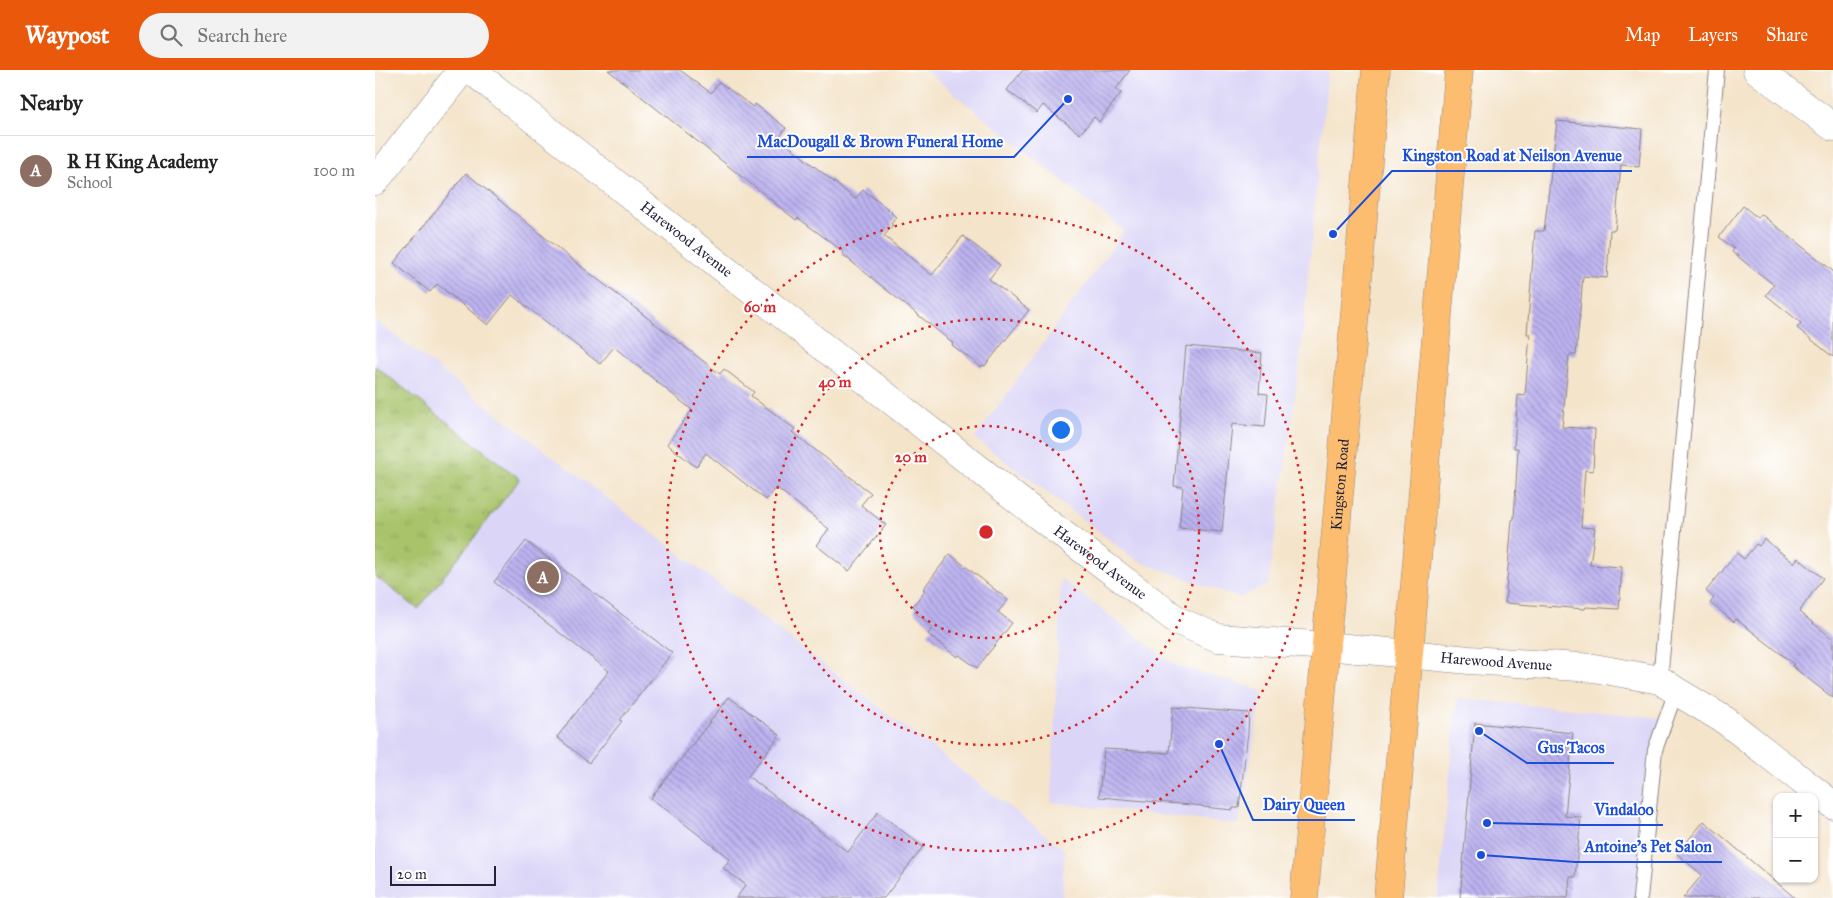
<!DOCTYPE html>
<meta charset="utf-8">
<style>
body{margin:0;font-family:"IM FELL Great Primer",serif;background:#f2f2f2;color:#222}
.controls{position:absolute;right:15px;bottom:15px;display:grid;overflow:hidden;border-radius:10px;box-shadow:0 1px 4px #0004}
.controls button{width:45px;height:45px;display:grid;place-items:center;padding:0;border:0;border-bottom:1px solid #e0e0e0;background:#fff;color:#222;font:25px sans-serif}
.scale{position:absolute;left:15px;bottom:12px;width:106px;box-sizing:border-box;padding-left:5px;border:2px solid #22223b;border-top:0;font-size:14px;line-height:18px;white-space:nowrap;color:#22223b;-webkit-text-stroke:4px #fff;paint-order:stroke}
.you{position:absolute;left:685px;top:359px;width:18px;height:18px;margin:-12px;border:4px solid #fff;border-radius:50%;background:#1a73e8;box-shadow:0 0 0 8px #1a73e833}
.badge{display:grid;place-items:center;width:32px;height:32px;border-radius:50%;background:#ea580c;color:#fff;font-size:16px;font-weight:700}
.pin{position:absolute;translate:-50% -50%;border:2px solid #fff;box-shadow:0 1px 5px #0006}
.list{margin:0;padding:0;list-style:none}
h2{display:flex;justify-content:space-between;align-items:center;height:65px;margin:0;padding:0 20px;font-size:21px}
h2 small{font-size:16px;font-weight:400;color:#767676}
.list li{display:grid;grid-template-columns:32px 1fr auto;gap:15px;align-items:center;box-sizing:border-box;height:70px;padding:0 20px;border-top:1px solid #e0e0e0}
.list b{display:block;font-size:19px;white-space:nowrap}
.list p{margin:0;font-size:16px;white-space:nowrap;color:#767676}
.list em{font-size:16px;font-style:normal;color:#767676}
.icon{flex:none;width:28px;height:28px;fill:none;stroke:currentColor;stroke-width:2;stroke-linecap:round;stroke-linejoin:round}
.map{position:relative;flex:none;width:1458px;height:828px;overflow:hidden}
header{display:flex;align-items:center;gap:30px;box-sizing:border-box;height:70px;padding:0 25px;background:#ea580c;color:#fff}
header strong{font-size:24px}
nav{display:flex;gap:28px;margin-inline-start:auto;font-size:18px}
.search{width:350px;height:45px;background:#f2f2f2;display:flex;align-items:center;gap:12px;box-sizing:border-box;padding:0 18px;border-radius:28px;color:#767676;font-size:19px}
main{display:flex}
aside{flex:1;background:#fff}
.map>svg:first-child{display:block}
.built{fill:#dbd6f7}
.park{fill:url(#park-tufts);stroke:#657252}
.building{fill:url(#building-back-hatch)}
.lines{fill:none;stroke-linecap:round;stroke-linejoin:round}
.lane-casing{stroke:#8b8382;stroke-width:16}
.street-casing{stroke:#8b8382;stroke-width:29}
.primary-casing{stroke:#8b8382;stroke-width:29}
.lane{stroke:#fff;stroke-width:14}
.street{stroke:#fff;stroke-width:28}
.primary{stroke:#fcbd6f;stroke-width:28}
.ring{fill:none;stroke:#d62828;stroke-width:2.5;stroke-dasharray:2.5 5}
.labels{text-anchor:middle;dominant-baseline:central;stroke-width:4;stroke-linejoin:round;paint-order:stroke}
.street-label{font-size:15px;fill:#22223b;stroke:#fff}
.centre{fill:#d62828;stroke:#fff;stroke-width:2.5}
.ring-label{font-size:15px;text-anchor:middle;font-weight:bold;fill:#d62828;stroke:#fff;stroke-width:4;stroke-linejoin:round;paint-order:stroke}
.leader{fill:none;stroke:#1d4ed8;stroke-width:2}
.callout-dot{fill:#1d4ed8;stroke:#fff;stroke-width:2}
.callout-label{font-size:16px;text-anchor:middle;font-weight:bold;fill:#1d4ed8;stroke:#fff;stroke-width:4;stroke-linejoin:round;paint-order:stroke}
</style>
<header>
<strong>Waypost</strong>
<div class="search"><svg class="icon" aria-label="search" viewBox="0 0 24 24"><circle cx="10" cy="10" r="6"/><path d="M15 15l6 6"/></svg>Search here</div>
<nav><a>Map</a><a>Layers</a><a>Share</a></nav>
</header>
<main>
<aside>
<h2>Nearby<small></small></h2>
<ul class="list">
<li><span class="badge" style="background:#8d6e63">A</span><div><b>R H King Academy</b><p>School</p></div><em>100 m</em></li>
</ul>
</aside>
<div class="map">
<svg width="1458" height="828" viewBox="0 0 1458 828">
<defs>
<pattern id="park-tufts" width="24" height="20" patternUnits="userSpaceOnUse" patternTransform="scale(1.25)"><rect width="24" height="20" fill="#a8c36a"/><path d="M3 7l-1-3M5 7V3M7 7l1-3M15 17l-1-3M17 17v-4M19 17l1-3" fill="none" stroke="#90a75d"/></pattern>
<pattern id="building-back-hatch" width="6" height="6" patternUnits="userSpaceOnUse" patternTransform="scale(1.25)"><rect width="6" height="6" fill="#bdb3f0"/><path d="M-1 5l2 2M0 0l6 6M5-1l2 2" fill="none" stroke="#9991c4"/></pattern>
</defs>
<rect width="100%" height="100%" fill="#fff"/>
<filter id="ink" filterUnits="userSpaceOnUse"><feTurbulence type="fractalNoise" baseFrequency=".02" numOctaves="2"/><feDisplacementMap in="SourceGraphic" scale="10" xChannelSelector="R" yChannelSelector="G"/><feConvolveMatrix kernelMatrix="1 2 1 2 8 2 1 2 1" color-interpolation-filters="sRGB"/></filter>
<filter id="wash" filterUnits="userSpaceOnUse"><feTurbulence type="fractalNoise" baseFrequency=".0096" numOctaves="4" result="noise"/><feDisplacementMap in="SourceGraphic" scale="20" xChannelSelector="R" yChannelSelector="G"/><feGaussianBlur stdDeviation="1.12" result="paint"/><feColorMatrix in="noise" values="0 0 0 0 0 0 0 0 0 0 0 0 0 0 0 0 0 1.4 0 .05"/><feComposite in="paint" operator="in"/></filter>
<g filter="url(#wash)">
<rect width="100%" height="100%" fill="#f4e4ca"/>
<path class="built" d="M 550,0 L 953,0 L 925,292 L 893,515 L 864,528 L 761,490 L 600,368 L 749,161 Z
M 0,250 L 690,780 L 687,828 L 0,828 Z
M 686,509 L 800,595 L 888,621 L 864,755 L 676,732 Z
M 1082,628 L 1288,648 L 1271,828 L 1063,828 Z"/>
<path class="park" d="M 0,296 L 145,409 L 43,539 L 0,506 Z"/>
<g id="blocks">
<path class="building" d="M 233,0 L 305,0 L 336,23 L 344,12 L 378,37 L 380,34 L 411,58 L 404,68 L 480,129 L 488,120 L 517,142 L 516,143 L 521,147 L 516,154 L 518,155 L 509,166 L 557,205 L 588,166 L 625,195 L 614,209 L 654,240 L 610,296 L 609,295 L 606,297 L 577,275 L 578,273 L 467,184 L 469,182 L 423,148 L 421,150 Z
M 648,0 L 755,0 L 741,19 L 746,23 L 724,52 L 719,47 L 705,64 L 668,35 L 662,43 L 632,20 Z
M 1182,51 L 1267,59 L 1264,97 L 1246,95 L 1240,160 L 1235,160 L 1232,208 L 1208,206 L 1201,285 L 1194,285 L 1187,357 L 1220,359 L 1218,401 L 1210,400 L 1206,457 L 1220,458 L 1215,495 L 1247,497 L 1244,539 L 1211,537 L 1210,539 L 1130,533 L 1137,450 L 1139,449 L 1143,378 L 1139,378 L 1143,325 L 1150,326 L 1155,264 L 1152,264 L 1160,161 L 1169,161 Z
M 91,103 L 190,184 L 345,304 L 349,299 L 379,322 L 376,326 L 420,359 L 417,362 L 496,423 L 486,435 L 511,455 L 474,501 L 441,475 L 454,459 L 401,417 L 391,430 L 331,383 L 321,397 L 292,374 L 317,340 L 239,277 L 225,294 L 137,225 L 113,255 L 62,214 L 55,222 L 19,193 Z
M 1368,136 L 1383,148 L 1386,144 L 1458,201 L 1458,287 L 1422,258 L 1426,253 L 1391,225 L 1399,215 L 1357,182 L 1359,179 L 1344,167 Z
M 811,276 L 887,283 L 884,323 L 893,324 L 890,357 L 857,354 L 847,462 L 804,458 L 808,417 L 799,416 Z
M 1389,469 L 1419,493 L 1423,488 L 1448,508 L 1424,542 L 1458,569 L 1458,628 L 1417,596 L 1419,594 L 1361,549 L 1359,552 L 1335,533 L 1339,528 L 1331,521 L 1362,483 L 1369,489 L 1381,474 L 1384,476 Z
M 151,471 L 297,583 L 245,650 L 247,651 L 214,693 L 182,667 L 234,601 L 119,512 Z
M 575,484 L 633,530 L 623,542 L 637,553 L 602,598 L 584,585 L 582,587 L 553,564 L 558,557 L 539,542 L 541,539 L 538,536 L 550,520 L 548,519 Z
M 354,627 L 405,665 L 373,706 L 473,782 L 503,742 L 548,777 L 509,828 L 361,828 L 371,815 L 348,798 L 355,789 L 276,728 Z
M 798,637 L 874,643 L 873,662 L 864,738 L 858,738 L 858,740 L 828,737 L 828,736 L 724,727 L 729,679 L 794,683 Z
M 1100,653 L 1198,663 L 1190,746 L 1206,747 L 1200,807 L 1195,807 L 1193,828 L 1085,828 Z
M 1329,751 L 1420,828 L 1308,828 L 1327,805 L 1302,784 Z"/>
</g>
</g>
<g filter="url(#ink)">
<use href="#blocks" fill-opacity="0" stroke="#8b8382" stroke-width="1"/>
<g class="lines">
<g class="lane-casing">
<path id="lane" d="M 1285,610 L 1342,0
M 1265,828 L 1280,680 L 1301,621"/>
</g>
<g class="street-casing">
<g id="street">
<path id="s1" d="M 96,0 L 665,447 L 803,551 L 843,568 L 952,576 L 1094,590 L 1219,598 L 1285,610 L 1301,621 L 1351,651 L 1458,735"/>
<path d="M 1382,0 L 1458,57"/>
<path d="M 0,111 L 87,0"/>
</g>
</g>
<g class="primary-casing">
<g id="primary">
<path id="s2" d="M 929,828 L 1001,0"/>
<path d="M 1013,828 L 1084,0"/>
</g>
</g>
<use href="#lane" class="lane"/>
<use href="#street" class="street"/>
<use href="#primary" class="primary"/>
</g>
</g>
<g class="ring">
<circle cx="611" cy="462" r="106"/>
<circle cx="611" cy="462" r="213"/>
<circle cx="611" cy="462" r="319"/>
</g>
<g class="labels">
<g class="street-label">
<text stroke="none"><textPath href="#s1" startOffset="274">Harewood Avenue</textPath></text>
<text stroke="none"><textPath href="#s2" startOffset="415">Kingston Road</textPath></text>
<text stroke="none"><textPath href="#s1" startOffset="799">Harewood Avenue</textPath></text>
<text stroke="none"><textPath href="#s1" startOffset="1219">Harewood Avenue</textPath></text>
</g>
</g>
<circle cx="611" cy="462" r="8" class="centre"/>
<g class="ring-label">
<text x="385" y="242">60 m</text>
<text x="460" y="317">40 m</text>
<text x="536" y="392">20 m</text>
</g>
<path class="leader" d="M693 29L639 87H372M958 164L1017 101H1257M1104 661L1152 693H1239M844 674L878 750H980M1112 753L1209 755H1288M1106 785L1200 792H1347"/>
<g class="callout-dot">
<circle cx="693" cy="29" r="5"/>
<circle cx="958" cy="164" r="5"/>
<circle cx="1104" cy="661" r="5"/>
<circle cx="844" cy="674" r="5"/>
<circle cx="1112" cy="753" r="5"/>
<circle cx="1106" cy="785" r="5"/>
</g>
<g class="callout-label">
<text x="505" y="77">MacDougall &amp; Brown Funeral Home</text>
<text x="1137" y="91">Kingston Road at Neilson Avenue</text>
<text x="1196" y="683">Gus Tacos</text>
<text x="929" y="740">Dairy Queen</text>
<text x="1249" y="745">Vindaloo</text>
<text x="1273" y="782">Antoine's Pet Salon</text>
</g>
</svg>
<div class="controls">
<button>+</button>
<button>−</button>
</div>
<div class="scale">20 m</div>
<div class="you"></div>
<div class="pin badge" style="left:168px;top:507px;background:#8d6e63">A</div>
</div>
</main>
